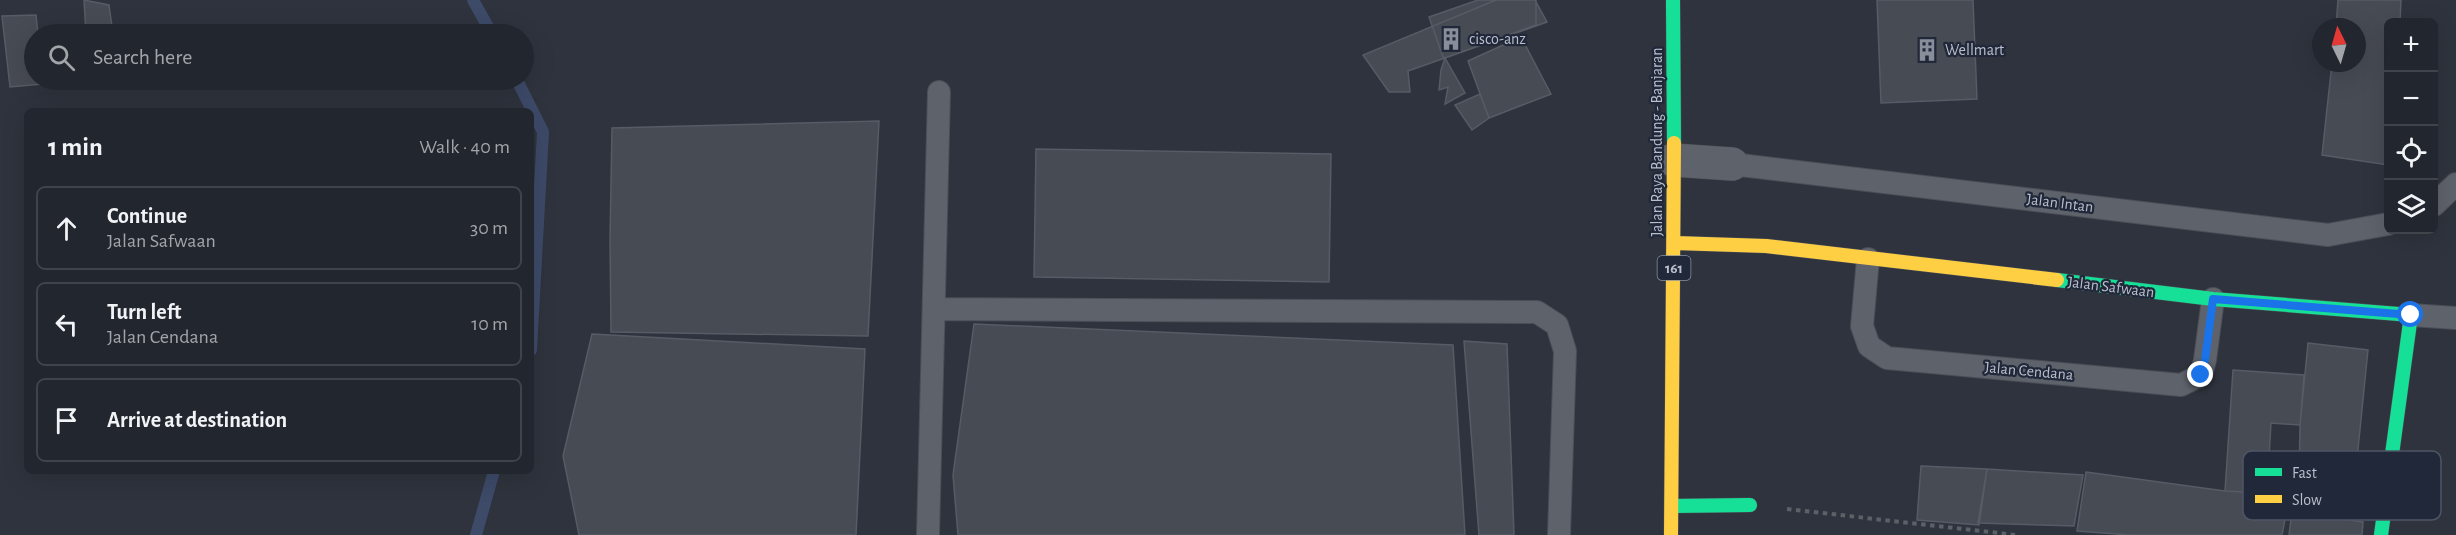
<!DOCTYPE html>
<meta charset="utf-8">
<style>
body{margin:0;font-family:"Alegreya Sans",sans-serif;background:#2a2e36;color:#f1f3f6}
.controls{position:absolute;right:18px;top:18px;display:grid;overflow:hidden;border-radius:9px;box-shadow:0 6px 24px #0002}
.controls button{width:54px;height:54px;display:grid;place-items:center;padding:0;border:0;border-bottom:2px solid #3f434a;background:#22262e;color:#f1f3f6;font:30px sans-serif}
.compass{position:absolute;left:2312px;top:18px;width:54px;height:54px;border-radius:50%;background:#22262e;box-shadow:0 6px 24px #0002;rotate:355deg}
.stop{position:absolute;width:18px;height:18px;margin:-14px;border:4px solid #1a73e8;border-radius:50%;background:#fff}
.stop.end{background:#1a73e8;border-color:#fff;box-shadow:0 2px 6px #0008}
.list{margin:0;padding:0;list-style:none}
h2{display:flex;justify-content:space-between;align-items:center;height:78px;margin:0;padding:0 24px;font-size:26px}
h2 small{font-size:20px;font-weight:400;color:#a2a5aa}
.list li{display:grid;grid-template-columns:39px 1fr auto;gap:18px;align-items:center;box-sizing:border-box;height:84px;margin:0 12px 12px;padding:0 12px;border:2px solid #3f434a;border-radius:9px}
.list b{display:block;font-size:22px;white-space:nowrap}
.list p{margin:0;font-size:20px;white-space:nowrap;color:#a2a5aa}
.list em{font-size:20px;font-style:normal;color:#a2a5aa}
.icon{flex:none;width:33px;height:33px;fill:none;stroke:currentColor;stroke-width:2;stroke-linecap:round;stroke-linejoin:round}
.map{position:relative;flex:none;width:2456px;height:535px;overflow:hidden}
.search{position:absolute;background:#22262e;box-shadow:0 6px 24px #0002;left:24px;top:24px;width:510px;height:66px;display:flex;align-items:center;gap:15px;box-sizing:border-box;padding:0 21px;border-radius:33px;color:#a2a5aa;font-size:22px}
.panel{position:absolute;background:#22262e;box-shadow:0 6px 24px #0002;left:24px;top:108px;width:510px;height:366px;border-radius:9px}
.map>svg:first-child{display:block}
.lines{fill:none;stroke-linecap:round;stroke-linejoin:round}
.stream{stroke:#3d4a68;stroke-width:12}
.building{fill:#474b54;stroke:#575b65;stroke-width:1.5}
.lane-casing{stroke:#4b4e56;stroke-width:24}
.street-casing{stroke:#4b4e56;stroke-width:34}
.fast-casing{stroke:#4b4e56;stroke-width:15}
.slow-casing{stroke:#4b4e56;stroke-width:15}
.path{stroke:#5c6167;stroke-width:4;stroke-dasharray:4.5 4.5;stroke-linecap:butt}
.lane{stroke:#5e626b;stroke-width:22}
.street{stroke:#5e626b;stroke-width:33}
.fast{stroke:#16e098;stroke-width:14}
.slow{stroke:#ffcf43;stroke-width:14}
.route{stroke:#1a73e8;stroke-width:8}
.labels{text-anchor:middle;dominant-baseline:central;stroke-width:4.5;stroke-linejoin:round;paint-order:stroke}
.shield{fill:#212839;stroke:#8c92a1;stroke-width:1.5}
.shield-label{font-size:15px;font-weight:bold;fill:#babfcd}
.poi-label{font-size:16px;fill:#babfcd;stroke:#212839;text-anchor:start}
.street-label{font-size:16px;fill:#babfcd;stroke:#212839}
.key{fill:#212839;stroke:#4f5565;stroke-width:1.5}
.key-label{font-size:16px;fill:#babfcd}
</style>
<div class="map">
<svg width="2456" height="535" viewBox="0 0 2456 535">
<rect width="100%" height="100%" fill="#2e333d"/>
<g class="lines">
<path class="stream" d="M 473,0 L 492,34
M 517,80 L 543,132 L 531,350
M 476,535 L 494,471"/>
</g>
<path class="building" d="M 84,0 L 109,5 L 113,34 L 86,34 Z
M 1478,0 L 1536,0 L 1536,25 L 1445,58 L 1443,57 L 1429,17 Z
M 1496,0 L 1535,0 L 1547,22 L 1408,71 L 1410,92 L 1389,92 L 1363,55 Z
M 1877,0 L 1973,0 L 1977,99 L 1881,103 Z
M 2338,0 L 2401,0 L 2400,22 L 2388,22 L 2388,165 L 2322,155 L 2332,63 L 2357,63 L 2357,27 L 2336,27 Z
M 36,15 L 38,34 L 34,34 L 34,80 L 43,80 L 43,84 L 10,87 L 2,16 Z
M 1521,37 L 1551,94 L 1489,118 L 1468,61 Z
M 1445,58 L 1465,93 L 1445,104 L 1448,87 L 1439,90 L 1441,70 Z
M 1480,94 L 1489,118 L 1472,130 L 1455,105 Z
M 879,121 L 868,336 L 611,332 L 610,239 L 612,128 Z
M 1036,149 L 1331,154 L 1329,282 L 1034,277 Z
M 974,324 L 1453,345 L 1465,535 L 958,535 L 953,475 Z
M 592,334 L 865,349 L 856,535 L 579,535 L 563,456 Z
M 1464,341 L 1507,344 L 1514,535 L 1479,535 Z
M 2308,343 L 2368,350 L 2354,489 L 2299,483 L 2300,425 Z
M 2233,370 L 2304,375 L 2300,425 L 2271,423 L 2267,493 L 2225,491 Z
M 1921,466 L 1987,469 L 1979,525 L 1917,520 Z
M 1987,469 L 2083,475 L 2074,526 L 1978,523 Z
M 2086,472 L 2225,491 L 2290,494 L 2282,535 L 2130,535 L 2077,531 Z
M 2292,512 L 2363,522 L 2362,535 L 2289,535 Z"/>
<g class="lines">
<g class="lane-casing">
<path id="lane" d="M 1732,164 L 2328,235 L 2388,224
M 2434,205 L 2456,184
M 1868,259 L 1862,326 L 1869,346 L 1887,358 L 2181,385 L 2201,375 L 2205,360 L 2213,299
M 934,309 L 1537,312 L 1557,325 L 1565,351 L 1559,535
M 2411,315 L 2456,318
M 928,535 L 939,92"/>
</g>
<g class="street-casing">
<path id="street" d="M 1673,160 L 1732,164"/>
</g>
<g class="fast-casing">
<path id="fast" d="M 1673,0 L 1674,143
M 2057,280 L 2213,299 L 2411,315 L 2381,535
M 1672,506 L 1750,505"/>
</g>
<g class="slow-casing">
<path id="slow" d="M 1675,243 L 1766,246 L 2057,280
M 1671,535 L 1674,143"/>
</g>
<path class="path" d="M 1787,509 L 2016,535"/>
<use href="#lane" class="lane"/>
<use href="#street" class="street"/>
<use href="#fast" class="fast"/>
<use href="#slow" class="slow"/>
</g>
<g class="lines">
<path class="route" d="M 2201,375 L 2205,360 L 2213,299 L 2411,315"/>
</g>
<defs>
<g id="building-bare" transform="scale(1.8)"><path d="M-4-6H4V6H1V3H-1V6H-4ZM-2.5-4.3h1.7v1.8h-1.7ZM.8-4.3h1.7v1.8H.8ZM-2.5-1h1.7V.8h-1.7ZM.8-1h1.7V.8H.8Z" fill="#898e9b" stroke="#212839" stroke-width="2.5" paint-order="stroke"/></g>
</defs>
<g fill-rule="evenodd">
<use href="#building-bare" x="1451" y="39"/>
<use href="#building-bare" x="1927" y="50"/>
</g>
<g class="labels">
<rect class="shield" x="1657.5" y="256" width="33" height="24" rx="4.5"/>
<g class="shield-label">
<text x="1674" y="268">161</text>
</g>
<g class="poi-label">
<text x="1469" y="39">cisco-anz</text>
<text x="1945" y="50">Wellmart</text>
</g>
<g class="street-label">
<text transform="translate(1657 142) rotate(-90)">Jalan Raya Bandung - Banjaran</text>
<text transform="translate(2060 203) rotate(7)">Jalan Intan</text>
<text transform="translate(2111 287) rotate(7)">Jalan Safwaan</text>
<text transform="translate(2029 371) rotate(5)">Jalan Cendana</text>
</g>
</g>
<rect x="2243" y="451" width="198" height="69" rx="9" class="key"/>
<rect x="2255" y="468" width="27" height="8" fill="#16e098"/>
<rect x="2255" y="495" width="27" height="8" fill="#ffcf43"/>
<g class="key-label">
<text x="2292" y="478">Fast</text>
<text x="2292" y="505">Slow</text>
</g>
</svg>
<div class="controls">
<button>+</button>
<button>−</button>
<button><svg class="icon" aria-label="locate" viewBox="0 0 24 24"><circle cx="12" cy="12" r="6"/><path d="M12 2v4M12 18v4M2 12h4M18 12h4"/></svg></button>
<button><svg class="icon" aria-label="layers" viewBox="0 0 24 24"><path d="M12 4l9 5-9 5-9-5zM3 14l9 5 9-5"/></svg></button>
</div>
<svg class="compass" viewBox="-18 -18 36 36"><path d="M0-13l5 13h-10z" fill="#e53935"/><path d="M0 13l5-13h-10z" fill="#a2a5aa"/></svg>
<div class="stop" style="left:2411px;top:315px"></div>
<div class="stop end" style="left:2201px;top:375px"></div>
<div class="search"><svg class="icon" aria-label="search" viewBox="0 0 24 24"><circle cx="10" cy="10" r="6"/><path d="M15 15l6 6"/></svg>Search here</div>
<section class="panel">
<h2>1 min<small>Walk · 40 m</small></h2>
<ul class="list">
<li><svg class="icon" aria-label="ahead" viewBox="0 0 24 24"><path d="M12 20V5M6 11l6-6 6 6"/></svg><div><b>Continue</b><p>Jalan Safwaan</p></div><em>30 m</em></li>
<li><svg class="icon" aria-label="left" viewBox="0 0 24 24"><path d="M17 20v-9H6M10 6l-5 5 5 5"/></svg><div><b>Turn left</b><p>Jalan Cendana</p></div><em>10 m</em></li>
<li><svg class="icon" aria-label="arrive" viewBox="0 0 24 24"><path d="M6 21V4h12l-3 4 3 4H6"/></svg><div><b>Arrive at destination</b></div></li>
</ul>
</section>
</div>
